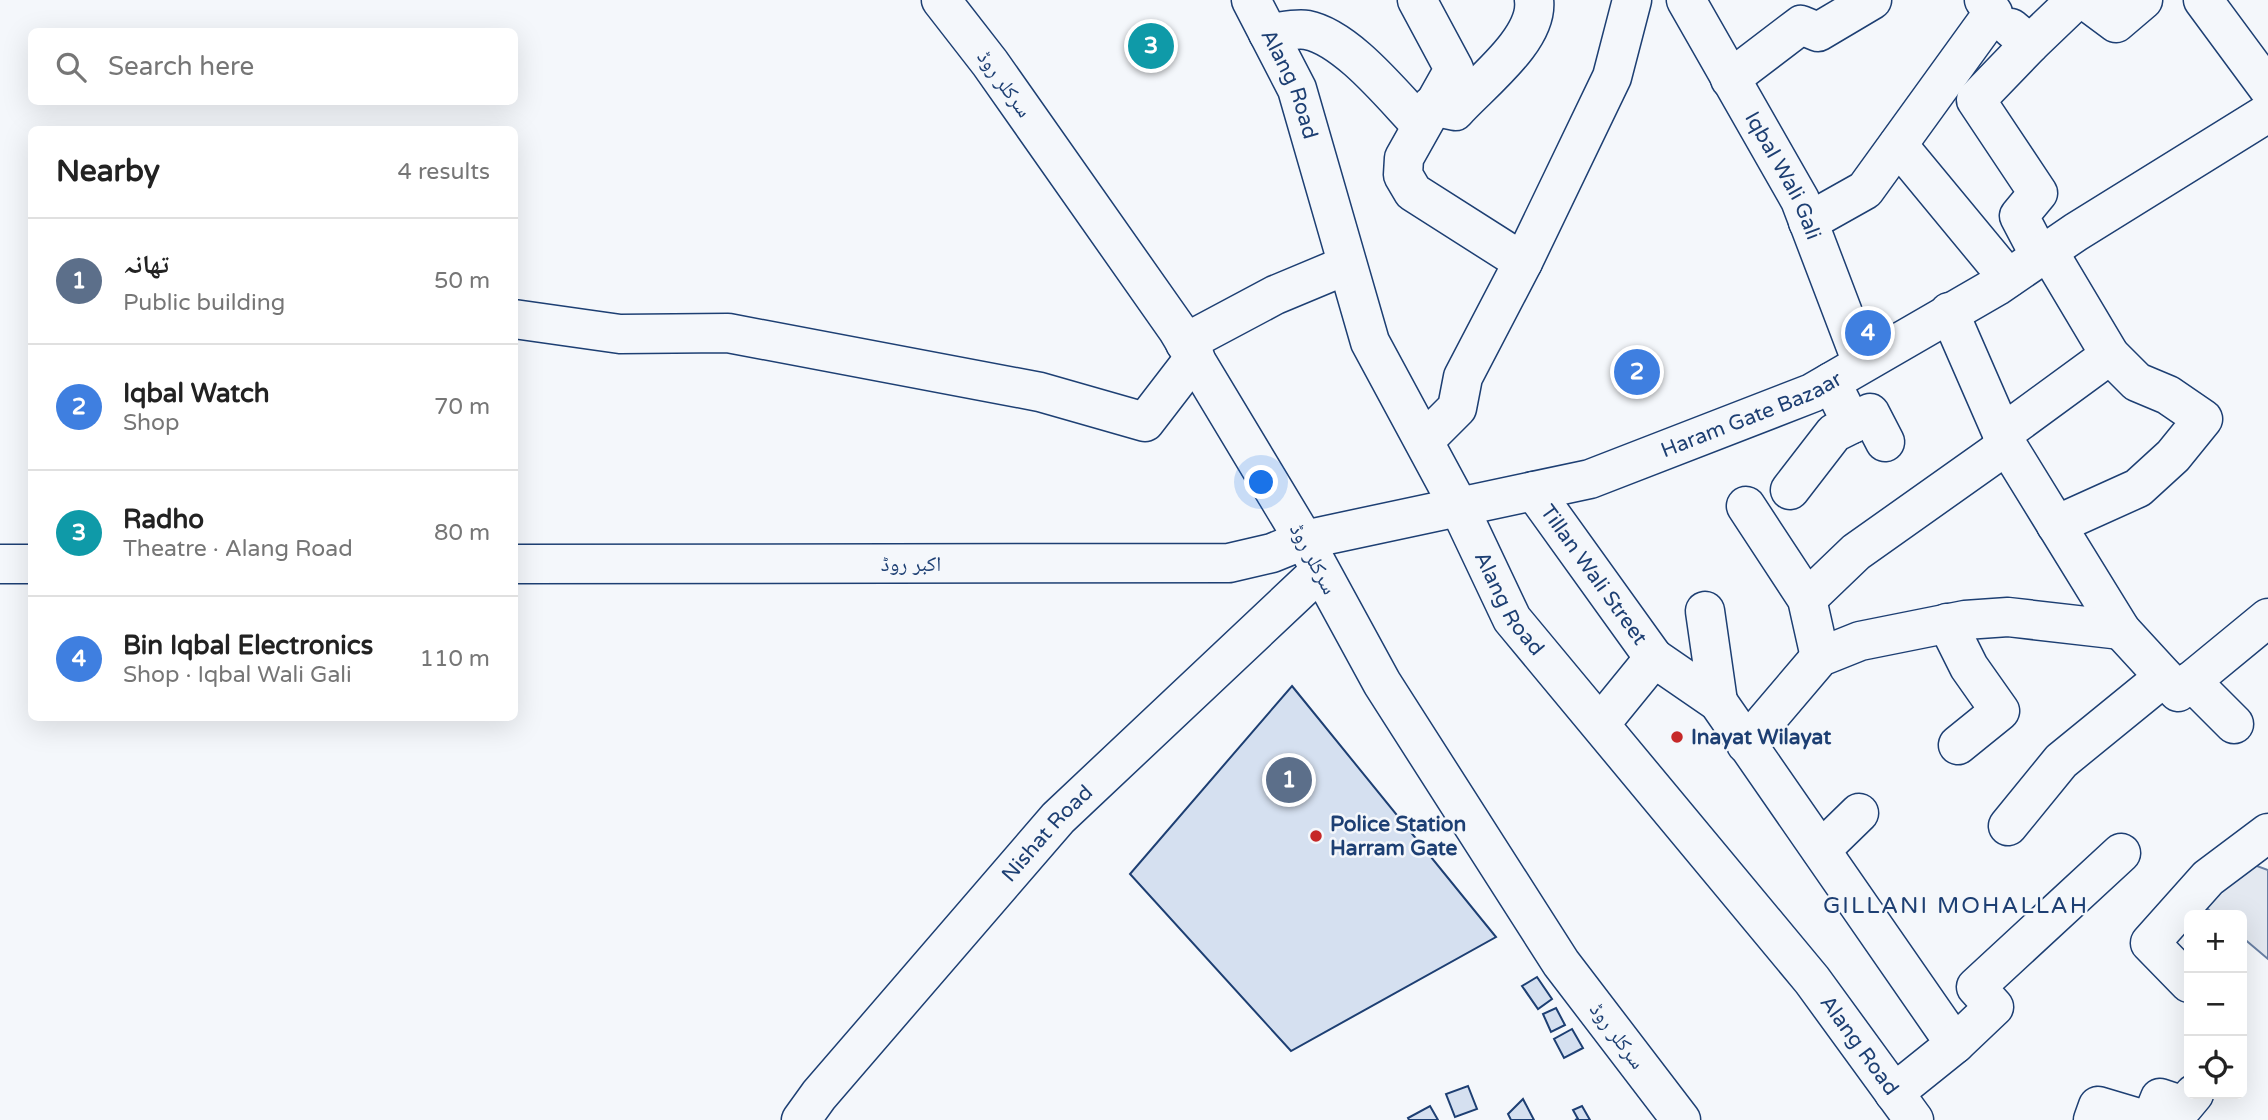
<!DOCTYPE html>
<meta charset="utf-8">
<style>
body{margin:0;font-family:"Varela Round","Noto Naskh Arabic",sans-serif;background:#f6f6f6;color:#222}
.controls{position:absolute;right:21px;bottom:21px;display:grid;overflow:hidden;border-radius:10px;box-shadow:0 7px 28px #0002}
.controls button{width:63px;height:63px;display:grid;place-items:center;padding:0;border:0;border-bottom:2px solid #e0e0e0;background:#fff;color:#222;font:35px sans-serif}
.you{position:absolute;left:1262px;top:483px;width:24px;height:24px;margin:-18px;border:5px solid #fff;border-radius:50%;background:#1a73e8;box-shadow:0 0 0 10px #1a73e833}
.badge{display:grid;place-items:center;width:46px;height:46px;border-radius:50%;background:#c62828;color:#fff;font-size:23px;font-weight:700}
.pin{position:absolute;translate:-50% -50%;border:4px solid #fff;box-shadow:0 2px 7px #0006}
.list{margin:0;padding:0;list-style:none}
h2{display:flex;justify-content:space-between;align-items:center;height:91px;margin:0;padding:0 28px;font-size:30px}
h2 small{font-size:23px;font-weight:400;color:#767676}
.list li{display:grid;grid-template-columns:46px 1fr auto;gap:21px;align-items:center;box-sizing:border-box;height:126px;padding:0 28px;border-top:2px solid #e0e0e0}
.list b{display:block;font-size:26px;white-space:nowrap}
.list p{margin:0;font-size:23px;white-space:nowrap;color:#767676}
.list em{font-size:23px;font-style:normal;color:#767676}
.icon{flex:none;width:38px;height:38px;fill:none;stroke:currentColor;stroke-width:2;stroke-linecap:round;stroke-linejoin:round}
.map{position:relative;flex:none;width:2268px;height:1120px;overflow:hidden}
.search{position:absolute;background:#fff;box-shadow:0 7px 28px #0002;left:28px;top:28px;width:490px;height:77px;display:flex;align-items:center;gap:18px;box-sizing:border-box;padding:0 24px;border-radius:10px;color:#767676;font-size:26px}
.panel{position:absolute;background:#fff;box-shadow:0 7px 28px #0002;left:28px;top:126px;width:490px;height:595px;border-radius:10px}
.map>svg:first-child{display:block}
.parking{fill:#e3e8f0;stroke:#687fa3;stroke-width:2}
.building{fill:#d5e0f0;stroke:#1d3f73;stroke-width:2}
.lines{fill:none;stroke-linecap:round;stroke-linejoin:round}
.minor-casing{stroke:#1d3f73;stroke-width:41}
.major-casing{stroke:#1d3f73;stroke-width:41}
.minor{stroke:#f4f7fb;stroke-width:38}
.major{stroke:#f4f7fb;stroke-width:38}
.poi-dot{fill:#c62828;stroke:#f4f7fb;stroke-width:2.5}
.labels{text-anchor:middle;dominant-baseline:central;stroke-width:5;stroke-linejoin:round;paint-order:stroke}
.street-label{font-size:21px;fill:#1d3f73;stroke:#f4f7fb}
.poi-label{font-size:21px;font-weight:bold;fill:#1d3f73;stroke:#f4f7fb;text-anchor:start}
.neighbourhood-label{font-size:23px;letter-spacing:2px;fill:#1d3f73;stroke:#f4f7fb}
</style>
<div class="map">
<svg width="2268" height="1120" viewBox="0 0 2268 1120">
<rect width="100%" height="100%" fill="#f4f7fb"/>
<path class="parking" d="M 2235,858 L 2268,870 L 2268,959 L 2242,937 L 2242,915 L 2215,915 L 2192,896 Z"/>
<path class="building" d="M 1292,686 L 1496,937 L 1291,1051 L 1130,874 Z
M 1537,977 L 1552,999 L 1538,1009 L 1522,986 Z
M 1556,1008 L 1565,1025 L 1551,1032 L 1543,1014 Z
M 1572,1029 L 1583,1048 L 1564,1058 L 1554,1039 Z
M 1468,1086 L 1477,1109 L 1455,1117 L 1446,1094 Z
M 1523,1099 L 1534,1120 L 1511,1120 L 1508,1114 Z
M 1430,1106 L 1438,1120 L 1409,1120 L 1408,1118 Z
M 1582,1106 L 1590,1120 L 1575,1120 L 1578,1119 L 1573,1110 Z"/>
<g class="lines">
<g class="minor-casing">
<g id="minor">
<path id="s1" d="M 1251,0 L 1297,89 L 1370,342 L 1459,507 L 1512,619 L 1812,980 L 1914,1120"/>
<path d="M 1417,0 L 1454,69 L 1404,158 L 1403,175 L 1413,192 L 1523,262"/>
<path id="s2" d="M 1686,0 L 1800,200 L 1862,363"/>
<path d="M 2085,0 L 2116,23 L 2143,0"/>
<path d="M 2203,0 L 2268,88"/>
<path d="M 2011,28 L 2030,44 L 2076,0"/>
<path d="M 1268,33 C 1280,32 1296,28 1307,30 C 1347,38 1392,95 1420,124"/>
<path d="M 2030,44 L 1976,100 L 2038,193 L 2019,216 L 2040,256"/>
<path d="M 1730,79 L 1801,25 L 1818,32 L 1872,0"/>
<path d="M 1431,106 L 1455,111 C 1480,83 1539,39 1534,0"/>
<path d="M 1898,145 L 2008,278"/>
<path d="M 1808,222 L 1865,190 L 1993,13 L 1984,0"/>
<path d="M 2048,251 L 2110,355 L 2137,382 L 2168,395 L 2203,419 L 2173,456 L 2138,488 L 2056,525"/>
<path d="M 1949,312 L 2007,445 L 2121,630 L 2178,692 L 2268,618"/>
<path d="M 514,319 L 620,334 L 728,333 L 1040,392 L 1145,422 L 1195,357"/>
<path d="M 1185,343 L 1275,295 L 1347,265"/>
<path d="M 1831,382 L 1852,424 L 1870,413 L 1885,442"/>
<path d="M 2002,434 L 2110,355"/>
<path d="M 1424,441 L 1457,408 L 1463,377 L 1523,262 L 1612,77 L 1632,0"/>
<path d="M 1790,490 L 1834,433 L 1852,424"/>
<path id="s3" d="M 1534,491 L 1654,658 L 1601,723"/>
<path d="M 1746,506 L 1807,599 L 1820,657"/>
<path id="s4" d="M 1304,540 L 1590,479 L 1812,393 L 1997,286 L 2076,232 L 2268,113"/>
<path d="M 1807,599 L 1856,552 L 2007,445"/>
<path d="M 1705,611 L 1718,702"/>
<path d="M 1947,623 L 1969,667 L 2000,711 L 1958,745"/>
<path d="M 1654,658 L 1718,702 L 1955,1044 L 1894,1093"/>
<path d="M 2191,681 L 2234,724"/>
<path d="M 1746,744 L 1820,657 L 1860,641 L 1965,620 L 2008,617 L 2121,630"/>
<path d="M 2008,826 L 2061,761 L 2164,677"/>
<path d="M 1821,850 L 1859,813"/>
<path d="M 2189,983 L 2150,943 L 2208,878 L 2268,833"/>
<path d="M 1955,1044 L 1994,1007 L 1976,987 L 2121,853"/>
<path id="s5" d="M 801,1120 L 819,1095 L 1058,818 L 1319,572"/>
<path d="M 2093,1120 L 2098,1106 L 2145,1120"/>
<path d="M 2151,1120 L 2160,1098 L 2184,1106 L 2194,1094"/>
</g>
</g>
<g class="major-casing">
<path id="major" d="M 941,0 L 990,63 L 1177,329 L 1304,540 L 1382,683 L 1561,963 L 1681,1120
M 0,564 L 32,564
M 514,564 L 1229,563 L 1272,553 L 1304,540"/>
</g>
<use href="#minor" class="minor"/>
<use href="#major" class="major"/>
</g>
<g class="poi-dot">
<circle cx="1677" cy="737" r="7"/>
<circle cx="1316" cy="836" r="7"/>
</g>
<g class="labels">
<g class="street-label">
<text transform="translate(1004 84) rotate(54)">سرکلر روڈ</text>
<text stroke="none"><textPath href="#s1" startOffset="93">Alang Road</textPath></text>
<text stroke="none"><textPath href="#s2" startOffset="201">Iqbal Wali Gali</textPath></text>
<text stroke="none"><textPath href="#s4" startOffset="466">Haram Gate Bazaar</textPath></text>
<text transform="translate(1313 559) rotate(62)">سرکلر روڈ</text>
<text x="911" y="564">اکبر روڈ</text>
<text stroke="none"><textPath href="#s3" startOffset="103">Tillan Wali Street</textPath></text>
<text stroke="none"><textPath href="#s1" startOffset="660">Alang Road</textPath></text>
<text stroke="none"><textPath href="#s5" startOffset="378">Nishat Road</textPath></text>
<text transform="translate(1617 1036) rotate(53)">سرکلر روڈ</text>
<text stroke="none"><textPath href="#s1" startOffset="1225">Alang Road</textPath></text>
</g>
<g class="poi-label">
<text x="1691" y="737">Inayat Wilayat</text>
<text x="1330" y="824">Police Station<tspan x="1330" dy="24">Harram Gate</tspan></text>
</g>
<g class="neighbourhood-label">
<text x="1956" y="906">GILLANI MOHALLAH</text>
</g>
</g>
</svg>
<div class="controls">
<button>+</button>
<button>−</button>
<button><svg class="icon" aria-label="locate" viewBox="0 0 24 24"><circle cx="12" cy="12" r="6"/><path d="M12 2v4M12 18v4M2 12h4M18 12h4"/></svg></button>
</div>
<div class="you"></div>
<div class="pin badge" style="left:1289px;top:780px;background:#5c6f8a">1</div>
<div class="pin badge" style="left:1637px;top:372px;background:#3f7fe0">2</div>
<div class="pin badge" style="left:1151px;top:46px;background:#0f9aa8">3</div>
<div class="pin badge" style="left:1868px;top:333px;background:#3f7fe0">4</div>
<div class="search"><svg class="icon" aria-label="search" viewBox="0 0 24 24"><circle cx="10" cy="10" r="6"/><path d="M15 15l6 6"/></svg>Search here</div>
<section class="panel">
<h2>Nearby<small>4 results</small></h2>
<ul class="list">
<li><span class="badge" style="background:#5c6f8a">1</span><div><b>تھانہ</b><p>Public building</p></div><em>50 m</em></li>
<li><span class="badge" style="background:#3f7fe0">2</span><div><b>Iqbal Watch</b><p>Shop</p></div><em>70 m</em></li>
<li><span class="badge" style="background:#0f9aa8">3</span><div><b>Radho</b><p>Theatre · Alang Road</p></div><em>80 m</em></li>
<li><span class="badge" style="background:#3f7fe0">4</span><div><b>Bin Iqbal Electronics</b><p>Shop · Iqbal Wali Gali</p></div><em>110 m</em></li>
</ul>
</section>
</div>
